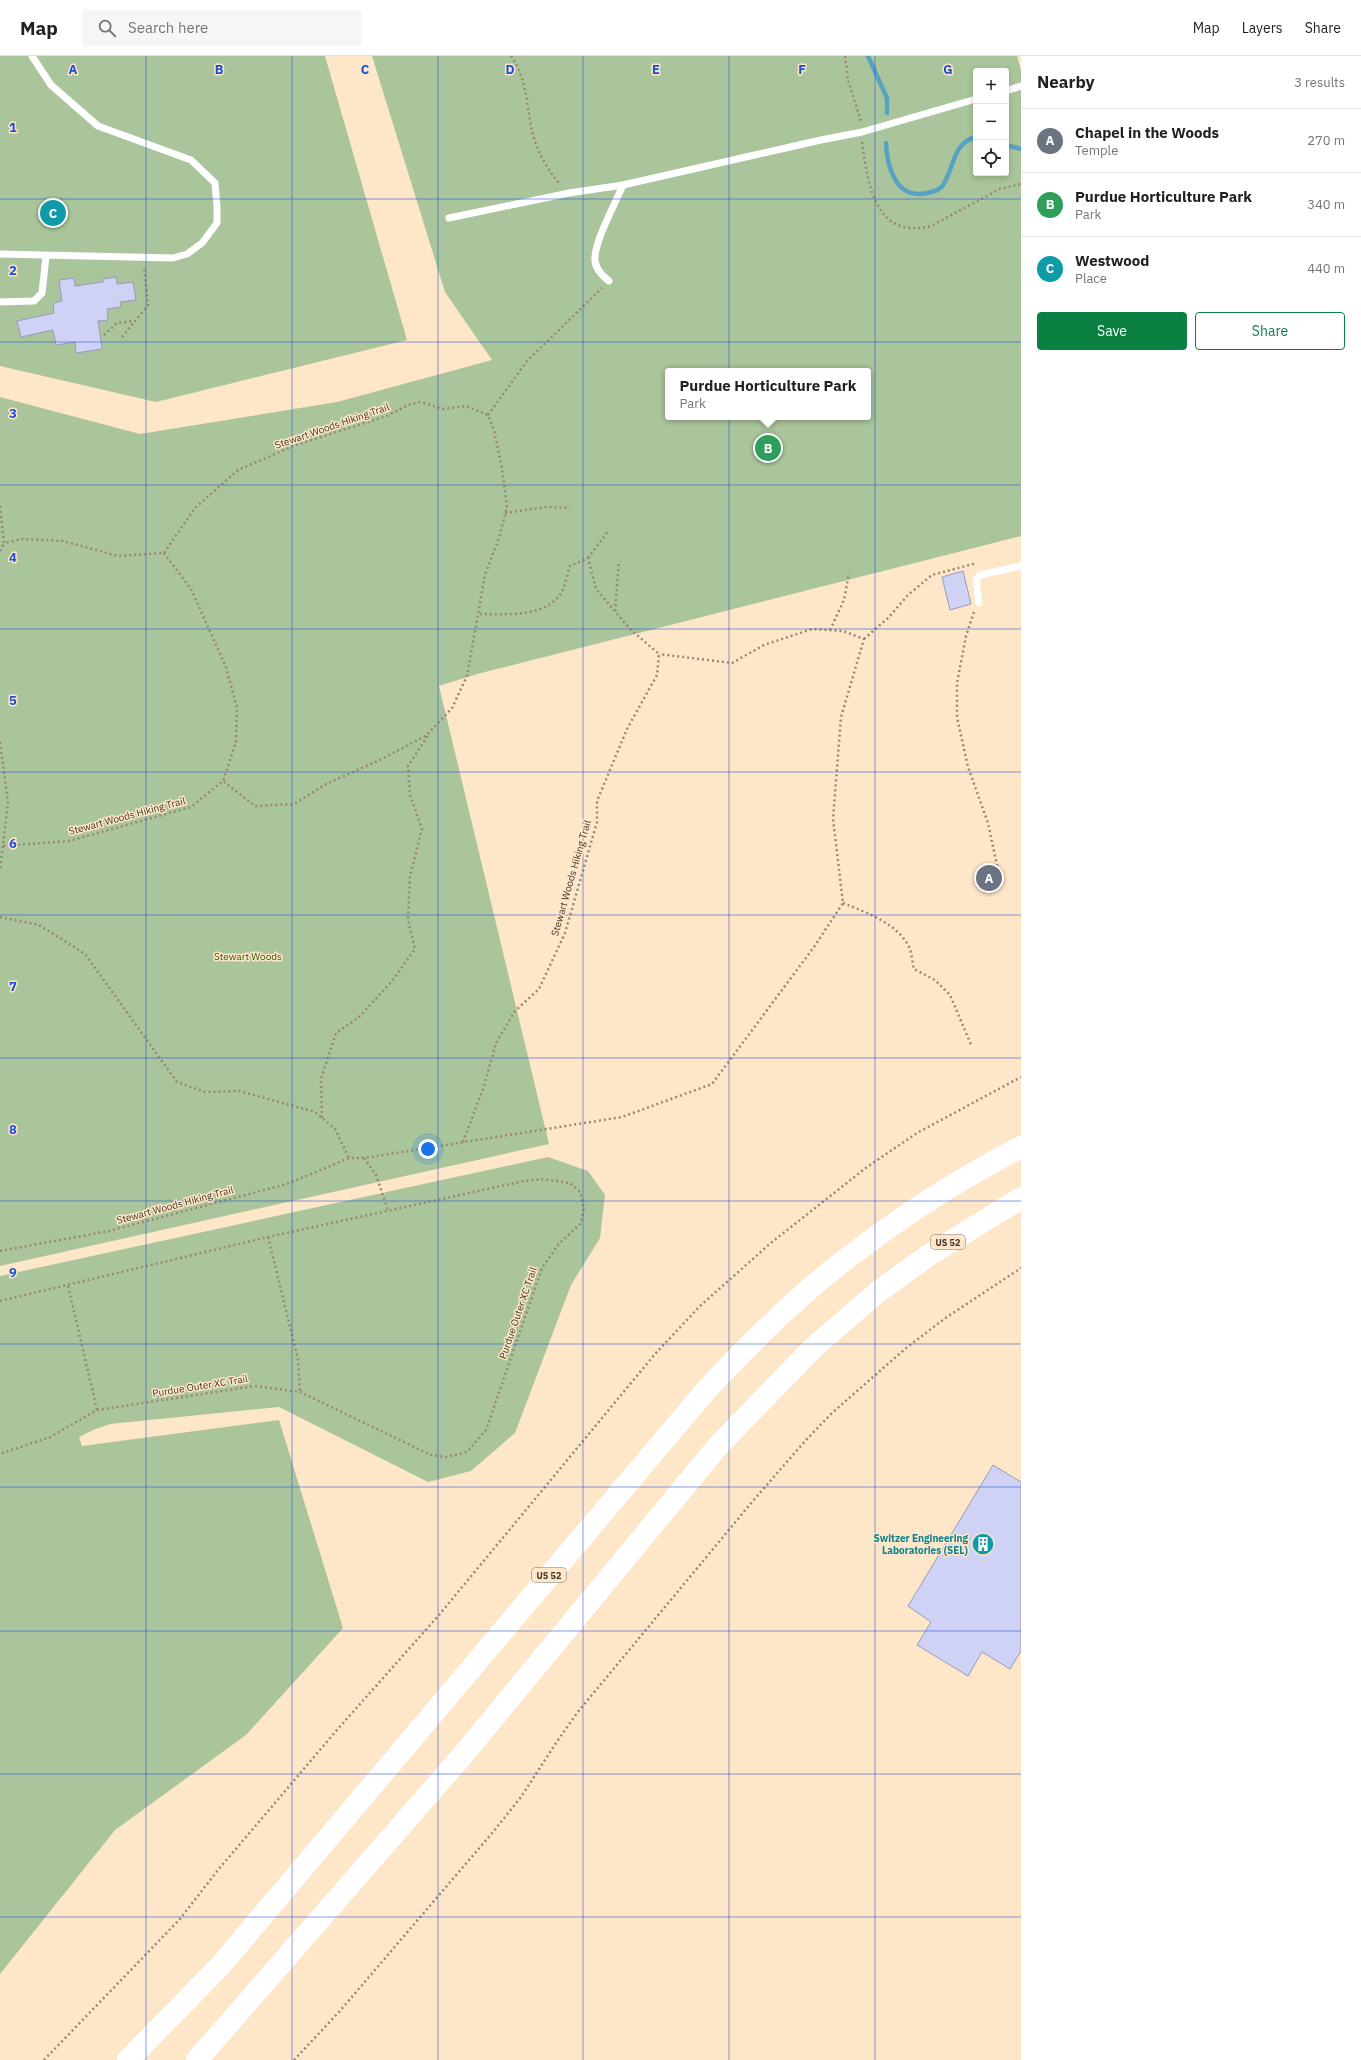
<!DOCTYPE html>
<meta charset="utf-8">
<style>
body{margin:0;font-family:"IBM Plex Sans",sans-serif;background:#f6f6f6;color:#202124}
.controls{position:absolute;right:12px;top:12px;display:grid;overflow:hidden;border-radius:4px;box-shadow:0 2px 6px #0003}
.controls button{width:36px;height:36px;display:grid;place-items:center;padding:0;border:0;border-bottom:1px solid #e0e0e0;background:#fff;color:#202124;font:20px sans-serif}
.you{position:absolute;left:428px;top:1093px;width:14px;height:14px;margin:-10px;border:3px solid #fff;border-radius:50%;background:#1a73e8;box-shadow:0 0 0 6px #1a73e833}
.badge{display:grid;place-items:center;width:26px;height:26px;border-radius:50%;background:#0b8043;color:#fff;font-size:13px;font-weight:700}
.pin{position:absolute;translate:-50% -50%;border:2px solid #fff;box-shadow:0 1px 4px #0006}
.popup{position:absolute;left:665px;top:312px;width:206px;height:52px;box-sizing:border-box;display:grid;place-content:center;border-radius:4px;background:#fff;filter:drop-shadow(0 1px 3px #0005);font-size:13px;white-space:nowrap;color:#757577}
.popup b{font-size:15px;color:#202124}
.popup::after{content:'';position:absolute;left:50%;top:100%;margin-left:-8px;border:8px solid transparent;border-top-color:#fff}
.list{margin:0;padding:0;list-style:none}
h2{display:flex;justify-content:space-between;align-items:center;height:52px;margin:0;padding:0 16px;font-size:17px}
h2 small{font-size:13px;font-weight:400;color:#757577}
.list li{display:grid;grid-template-columns:26px 1fr auto;gap:12px;align-items:center;box-sizing:border-box;height:64px;padding:0 16px;border-top:1px solid #e0e0e0}
.list b{display:block;font-size:15px;white-space:nowrap}
.list p{margin:0;font-size:13px;white-space:nowrap;color:#757577}
.list em{font-size:13px;font-style:normal;color:#757577}
.actions{display:flex;gap:8px;padding:12px 16px}
.actions a{flex:1;padding:9px 0;border:1px solid #0b8043;border-radius:4px;text-align:center;font-size:14px;color:#0b8043}
.actions .main{background:#0b8043;color:#fff}
.icon{flex:none;width:22px;height:22px;fill:none;stroke:currentColor;stroke-width:2;stroke-linecap:round;stroke-linejoin:round}
.map{position:relative;flex:none;width:1021px;height:2004px;overflow:hidden}
header{display:flex;align-items:center;gap:24px;box-sizing:border-box;height:56px;padding:0 20px;background:#fff;border-bottom:1px solid #e0e0e0}
header strong{font-size:19px}
nav{display:flex;gap:22px;margin-inline-start:auto;font-size:14px}
.search{width:280px;height:36px;background:#f6f6f6;display:flex;align-items:center;gap:10px;box-sizing:border-box;padding:0 14px;border-radius:4px;color:#757577;font-size:15px}
main{display:flex}
aside{flex:1;background:#fff}
.map>svg:first-child{display:block}
.green{fill:#aac59b;fill-rule:evenodd}
.lines{fill:none;stroke-linecap:round;stroke-linejoin:round}
.stream{stroke:#58a2c2;stroke-width:4.5}
.building{fill:#cfd2f5;stroke:#989bbc}
.path{stroke:#988874;stroke-width:2.5;stroke-dasharray:2 3;stroke-linecap:butt}
.service{stroke:#fff;stroke-width:7}
.primary{stroke:#fff;stroke-width:22}
.grid{fill:none;stroke:#1d4ed8;stroke-width:1;stroke-opacity:0.55}
.labels{text-anchor:middle;dominant-baseline:central;stroke-width:3;stroke-linejoin:round;paint-order:stroke}
.shield{fill:#fee6c8;stroke:#796c5a;stroke-width:1}
.shield-label{font-size:9px;font-weight:bold;fill:#40372b}
.street-label{font-size:10px;fill:#40372b;stroke:#fee6c8}
.park-label{font-size:10px;fill:#2d5700;stroke:#fee6c8}
.culture-label{font-size:10px;font-weight:bold;fill:#0d838f;stroke:#fee6c8;text-anchor:end}
.grid-label{font-size:13px;text-anchor:middle;font-weight:bold;fill:#1d4ed8;stroke:#fee6c8;stroke-width:3;stroke-linejoin:round;paint-order:stroke}
</style>
<header>
<strong>Map</strong>
<div class="search"><svg class="icon" aria-label="search" viewBox="0 0 24 24"><circle cx="10" cy="10" r="6"/><path d="M15 15l6 6"/></svg>Search here</div>
<nav><a>Map</a><a>Layers</a><a>Share</a></nav>
</header>
<main>
<div class="map">
<svg width="1021" height="2004" viewBox="0 0 1021 2004">
<rect width="100%" height="100%" fill="#fee6c8"/>
<path class="green" d="M 0,0 L 325,0 L 407,284 L 156,346 L 0,310 Z
M 372,0 L 1017,0 L 1021,14 L 1021,480 L 477,618 L 439,630 L 549,1088 L 0,1210 L 0,341 L 140,378 L 337,346 L 492,304 L 445,236 ZM 976,15 L 1006,15 L 1006,117 L 976,117 ZM 668,315 L 868,315 L 868,361 L 668,361 Z
M 548,1101 L 588,1115 L 605,1139 L 600,1182 L 571,1229 L 515,1377 L 471,1415 L 428,1426 L 279,1351 L 110,1368 L 93,1374 L 79,1381 L 82,1390 L 279,1364 L 343,1572 L 246,1679 L 115,1774 L 0,1918 L 0,1220 Z"/>
<g class="lines">
<path class="stream" d="M 868,0 L 887,42 L 887,57
M 886,87 C 887,111 896,144 927,137 C 933,136 940,134 943,129 C 955,111 952,87 976,81
M 1006,89 L 1021,93"/>
</g>
<path class="building" d="M 116,221 L 117,228 L 133,226 L 136,244 L 120,246 L 121,251 L 107,253 L 108,264 L 98,265 L 102,293 L 76,297 L 75,286 L 56,289 L 53,274 L 21,281 L 17,265 L 54,257 L 53,247 L 62,245 L 59,224 L 74,222 L 75,230 L 103,226 L 103,223 Z
M 963,515 L 971,548 L 950,554 L 942,521 Z
M 993,1409 L 1021,1426 L 1021,1595 L 1010,1613 L 982,1596 L 968,1620 L 917,1589 L 931,1566 L 908,1550 Z"/>
<g class="lines">
<path class="path" d="M 511,0 C 527,22 526,48 532,74 C 536,94 547,113 560,128
M 845,0 L 848,24 L 861,65
M 862,86 C 868,129 875,184 931,170 L 1000,133 L 1021,128
M 104,279 L 117,267 L 134,265
M 122,281 L 148,249 L 144,211
M 488,359 L 527,305 L 602,232
M 0,450 L 4,487 L 21,483 L 63,485 L 118,500 L 164,497 L 195,452 L 238,414 L 296,389 L 387,360 L 408,349 L 420,346 L 443,353 L 466,350 L 488,359 L 494,374 L 502,412 L 507,451 L 499,482 L 485,519 L 467,620 L 452,652 L 427,679 L 382,703 L 326,728 L 294,748 L 255,750 L 223,725 L 191,751 L 69,785 L 3,790
M 505,457 L 546,451 L 570,452
M 0,495 L 4,487
M 164,497 L 191,533 L 226,611 L 237,652 L 236,686 L 223,725
M 588,502 L 609,474
M 615,555 L 619,505
M 974,556 L 966,580 L 957,627 L 957,661 L 968,711 L 988,767 L 999,819
M 830,574 L 844,544 L 849,517
M 864,583 L 888,562 L 908,539 L 932,519 L 973,508 L 975,511
M 0,686 L 8,746 L 0,814
M 843,847 C 867,857 897,867 909,891 C 912,897 912,906 914,913 L 935,924 L 950,939 L 972,991
M 0,861 L 39,869 L 85,898 L 177,1026 L 205,1036 L 239,1035 L 315,1056 L 335,1073 L 349,1102
M 322,1062 L 321,1023 L 336,977 L 359,961 L 392,925 L 415,893 L 408,864 L 410,820 L 422,773 L 410,739 L 408,710 L 429,678
M 463,1086 L 483,1033 L 496,987 L 515,955 L 539,933 L 565,877 L 597,766 L 597,745 L 627,673 L 657,619 L 659,598 L 630,573 L 596,533 L 588,502 L 570,510 C 567,518 565,532 560,539 C 542,562 505,558 479,558
M 364,1102 L 376,1119 L 388,1154
M 268,1181 L 298,1303 L 300,1336
M 0,1195 L 109,1175 L 287,1128 L 349,1102 L 364,1102 L 622,1061 L 712,1028 L 814,891 L 843,847 L 833,763 L 841,661 L 864,583 L 843,575 L 812,573 L 764,589 L 732,607 L 659,598
M 68,1230 L 97,1354
M 0,1245 L 268,1181 L 524,1125 L 543,1123 L 570,1127 L 580,1136 L 584,1152 L 581,1167 L 558,1189 L 542,1212 L 486,1374 L 467,1396 L 446,1401 L 431,1399 L 300,1336 L 255,1330 L 97,1354 L 50,1381 L 0,1398
M 44,2004 L 180,1863 L 218,1814 L 336,1675 L 439,1559 L 655,1298 L 700,1250 L 772,1186 L 867,1111 L 917,1077 L 1021,1021
M 294,2004 L 339,1956 L 493,1776 L 521,1741 L 556,1687 L 577,1657 L 752,1446 L 805,1385 L 832,1357 L 905,1293 L 944,1263 L 1021,1212"/>
<path class="service" d="M 1006,35 L 1021,30
M 449,162 L 569,137 L 623,129 L 821,84 L 862,76 L 976,43
M 0,198 L 173,202 L 187,198 L 202,187 L 217,167 L 217,150 L 215,127 L 191,104 L 98,70 L 51,29 L 32,0
M 609,225 C 603,220 596,214 595,205 C 593,188 616,146 623,129
M 0,246 L 34,245 L 42,237 L 46,200
M 979,547 L 976,524 L 980,519 L 1021,510"/>
<path class="primary" d="M 128,2004 L 220,1910 L 708,1332 C 751,1287 795,1242 845,1204 C 900,1161 959,1123 1021,1091
M 197,2004 L 462,1700 L 718,1390 L 814,1291 L 879,1235 L 929,1199 L 1021,1142"/>
</g>
<path class="grid" d="M 146,0 L 146,2004M 292,0 L 292,2004M 438,0 L 438,2004M 583,0 L 583,2004M 729,0 L 729,2004M 875,0 L 875,2004M 0,143 L 1021,143M 0,286 L 1021,286M 0,429 L 1021,429M 0,573 L 1021,573M 0,716 L 1021,716M 0,859 L 1021,859M 0,1002 L 1021,1002M 0,1145 L 1021,1145M 0,1288 L 1021,1288M 0,1431 L 1021,1431M 0,1575 L 1021,1575M 0,1718 L 1021,1718M 0,1861 L 1021,1861"/>
<defs>
<g id="building-disc" transform="scale(1.15)"><circle r="9.5" fill="#0f9aa8" stroke="#fee6c8"/><path d="M-4-6H4V6H1V3H-1V6H-4ZM-2.5-4.3h1.7v1.8h-1.7ZM.8-4.3h1.7v1.8H.8ZM-2.5-1h1.7V.8h-1.7ZM.8-1h1.7V.8H.8Z" fill="#fff"/></g>
</defs>
<g fill-rule="evenodd">
<use href="#building-disc" x="983" y="1488"/>
</g>
<g class="labels">
<g class="shield">
<rect x="931" y="1179" width="34" height="14" rx="3"/>
<rect x="532" y="1512" width="34" height="14" rx="3"/>
</g>
<g class="shield-label">
<text x="948" y="1186">US 52</text>
<text x="549" y="1519">US 52</text>
</g>
<g class="street-label">
<text transform="translate(332 370) rotate(-19)">Stewart Woods Hiking Trail</text>
<text transform="translate(127 760) rotate(-15)">Stewart Woods Hiking Trail</text>
<text transform="translate(571 822) rotate(-74)">Stewart Woods Hiking Trail</text>
<text transform="translate(175 1149) rotate(-15)">Stewart Woods Hiking Trail</text>
<text transform="translate(518 1257) rotate(-71)">Purdue Outer XC Trail</text>
<text transform="translate(200 1330) rotate(-9)">Purdue Outer XC Trail</text>
</g>
<g class="park-label">
<text x="248" y="900">Stewart Woods</text>
</g>
<g class="culture-label">
<text x="968" y="1482">Switzer Engineering<tspan x="968" dy="12">Laboratories (SEL)</tspan></text>
</g>
</g>
<g class="grid-label">
<text x="73" y="18">A</text>
<text x="219" y="18">B</text>
<text x="365" y="18">C</text>
<text x="510" y="18">D</text>
<text x="656" y="18">E</text>
<text x="802" y="18">F</text>
<text x="948" y="18">G</text>
<text x="13" y="76">1</text>
<text x="13" y="219">2</text>
<text x="13" y="362">3</text>
<text x="13" y="506">4</text>
<text x="13" y="649">5</text>
<text x="13" y="792">6</text>
<text x="13" y="935">7</text>
<text x="13" y="1078">8</text>
<text x="13" y="1221">9</text>
</g>
</svg>
<div class="controls">
<button>+</button>
<button>−</button>
<button><svg class="icon" aria-label="locate" viewBox="0 0 24 24"><circle cx="12" cy="12" r="6"/><path d="M12 2v4M12 18v4M2 12h4M18 12h4"/></svg></button>
</div>
<div class="you"></div>
<div class="pin badge" style="left:989px;top:822px;background:#6b7280">A</div>
<div class="pin badge" style="left:768px;top:392px;background:#2e9e5b">B</div>
<div class="popup"><b>Purdue Horticulture Park</b>Park</div>
<div class="pin badge" style="left:53px;top:157px;background:#0f9aa8">C</div>
</div>
<aside>
<h2>Nearby<small>3 results</small></h2>
<ul class="list">
<li><span class="badge" style="background:#6b7280">A</span><div><b>Chapel in the Woods</b><p>Temple</p></div><em>270 m</em></li>
<li><span class="badge" style="background:#2e9e5b">B</span><div><b>Purdue Horticulture Park</b><p>Park</p></div><em>340 m</em></li>
<li><span class="badge" style="background:#0f9aa8">C</span><div><b>Westwood</b><p>Place</p></div><em>440 m</em></li>
</ul>
<div class="actions"><a class="main">Save</a><a>Share</a></div>
</aside>
</main>
